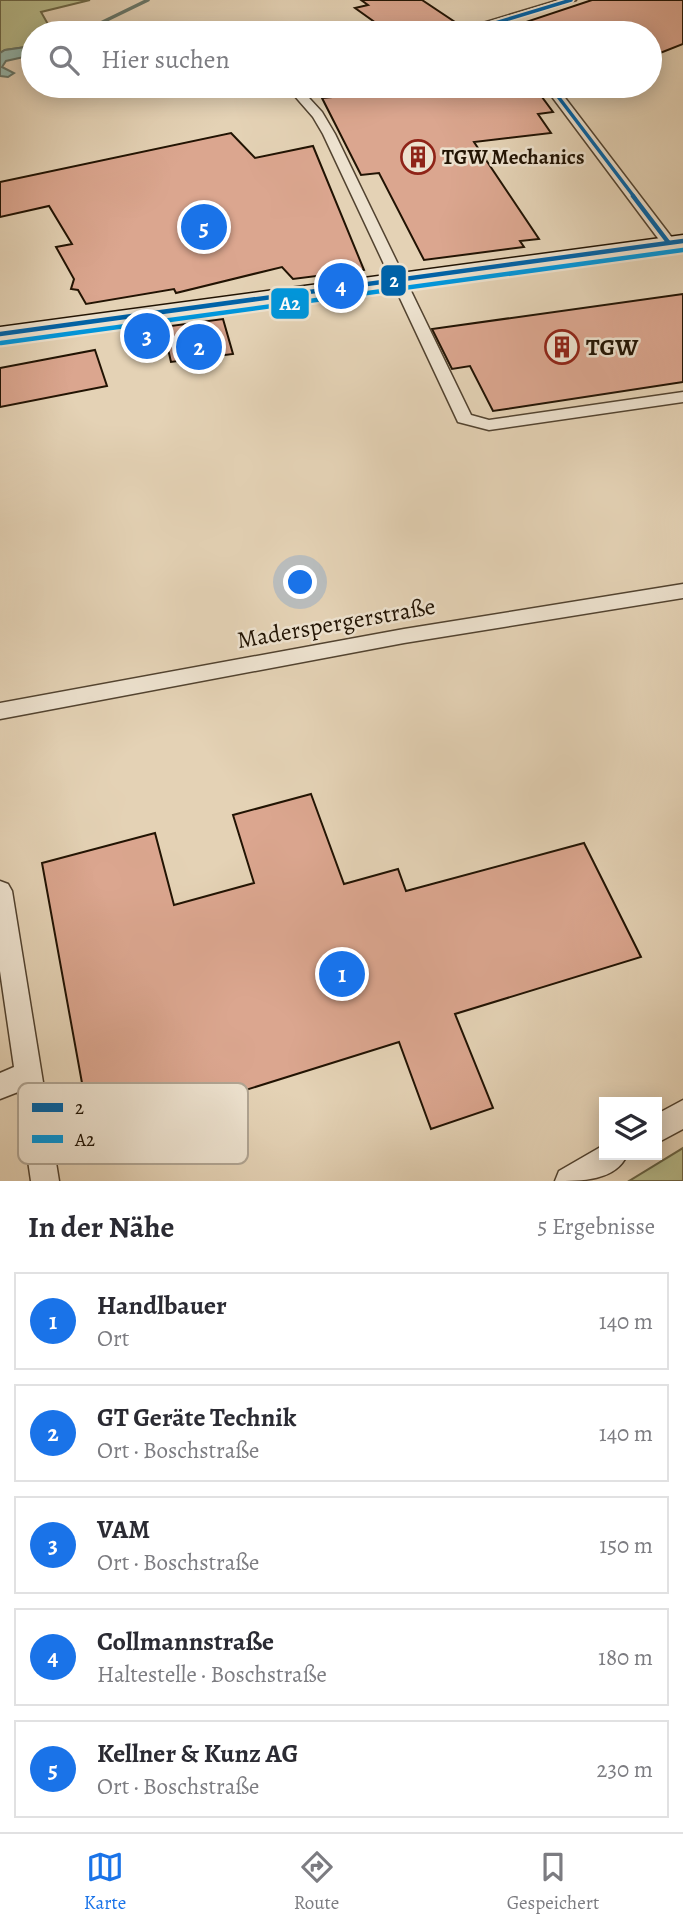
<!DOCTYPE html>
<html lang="de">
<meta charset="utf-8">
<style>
body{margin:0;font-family:Alegreya,serif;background:#f7f7f7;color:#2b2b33}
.controls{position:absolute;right:21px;bottom:21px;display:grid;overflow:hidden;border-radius:0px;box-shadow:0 4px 18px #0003}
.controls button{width:63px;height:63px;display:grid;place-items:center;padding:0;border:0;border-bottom:2px solid #e1e1e2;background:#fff;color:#2b2b33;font:35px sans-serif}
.you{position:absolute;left:301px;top:583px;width:24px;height:24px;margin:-18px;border:5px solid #fff;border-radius:50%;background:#1a73e8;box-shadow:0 0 0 10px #1a73e833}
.badge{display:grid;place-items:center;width:46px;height:46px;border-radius:50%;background:#1a73e8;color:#fff;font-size:23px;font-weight:700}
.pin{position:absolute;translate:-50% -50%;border:4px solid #fff;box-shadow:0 2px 7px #0006}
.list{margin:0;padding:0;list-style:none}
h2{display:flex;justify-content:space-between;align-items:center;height:91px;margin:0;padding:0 28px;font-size:30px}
h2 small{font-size:23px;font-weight:400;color:#7c7c81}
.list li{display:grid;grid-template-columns:46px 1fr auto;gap:21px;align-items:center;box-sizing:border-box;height:98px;margin:0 14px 14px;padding:0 14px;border:2px solid #e1e1e2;border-radius:0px}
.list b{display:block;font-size:26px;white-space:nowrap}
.list p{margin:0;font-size:23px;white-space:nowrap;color:#7c7c81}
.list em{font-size:23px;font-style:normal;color:#7c7c81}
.icon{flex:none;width:38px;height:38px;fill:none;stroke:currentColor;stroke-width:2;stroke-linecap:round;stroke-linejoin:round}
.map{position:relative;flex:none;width:683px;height:1181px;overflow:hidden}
.search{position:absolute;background:#fff;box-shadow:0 4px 18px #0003;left:21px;right:21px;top:21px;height:77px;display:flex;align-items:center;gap:18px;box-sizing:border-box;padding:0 24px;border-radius:38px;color:#7c7c81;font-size:26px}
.sheet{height:651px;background:#fff}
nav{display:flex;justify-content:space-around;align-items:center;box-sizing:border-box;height:98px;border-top:2px solid #e1e1e2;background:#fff;font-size:19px;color:#7c7c81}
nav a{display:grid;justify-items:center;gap:4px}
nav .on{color:#1a73e8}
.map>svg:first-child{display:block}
.green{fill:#b7bb8b;stroke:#6c6747;stroke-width:2}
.water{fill:#95b8ad;stroke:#677669;stroke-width:2}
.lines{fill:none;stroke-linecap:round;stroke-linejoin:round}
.stream{stroke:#677669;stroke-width:3.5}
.building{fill:#dba68f;stroke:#211303;stroke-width:2}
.street-casing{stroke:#524330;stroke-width:3}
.secondary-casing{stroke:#211303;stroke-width:3}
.street{fill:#ede2cf;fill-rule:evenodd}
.secondary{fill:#ede2cf;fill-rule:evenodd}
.bus-1-far1-casing{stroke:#ede2cf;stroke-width:7}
.bus-1-casing{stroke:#ede2cf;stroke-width:9}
.bus-2-casing{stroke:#ede2cf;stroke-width:9}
.bus-1-far1{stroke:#0062a7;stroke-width:3.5}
.bus-1{stroke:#0062a7;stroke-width:4.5}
.bus-2{stroke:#0096dc;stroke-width:4.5}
.labels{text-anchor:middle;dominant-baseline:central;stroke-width:5;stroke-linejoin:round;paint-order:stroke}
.far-poi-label{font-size:21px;font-weight:bold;fill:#211303;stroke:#ede2cf;text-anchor:start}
.poi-label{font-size:24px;font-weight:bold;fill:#211303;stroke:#ede2cf;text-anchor:start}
.street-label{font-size:24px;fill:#211303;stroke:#ede2cf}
.key{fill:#ede2cf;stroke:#b0a492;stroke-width:2}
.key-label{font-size:19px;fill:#211303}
.line-badge{stroke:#ede2cf;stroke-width:2.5}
.badge-label{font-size:19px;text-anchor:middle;font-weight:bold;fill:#fff}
</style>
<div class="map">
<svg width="683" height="1181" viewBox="0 0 683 1181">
<rect width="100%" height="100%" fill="#e4d2b5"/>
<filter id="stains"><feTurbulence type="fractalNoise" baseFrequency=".00286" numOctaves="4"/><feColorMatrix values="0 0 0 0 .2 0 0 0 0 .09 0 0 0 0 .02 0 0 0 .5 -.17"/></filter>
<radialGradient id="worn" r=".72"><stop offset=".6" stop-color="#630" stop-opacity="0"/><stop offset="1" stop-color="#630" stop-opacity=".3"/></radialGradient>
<path class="green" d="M 0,0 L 90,0 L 41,12 L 53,33 L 33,33 L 33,46 L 5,50 L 0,53 Z
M 683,1148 L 683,1181 L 629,1181 Z"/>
<path class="water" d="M 33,46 L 33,55 L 6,61 L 2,67 L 14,73 L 8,77 L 0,76 L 0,53 L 5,50 Z"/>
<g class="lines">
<path class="stream" d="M 80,33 L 148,0"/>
</g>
<path class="building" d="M 361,0 L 422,0 L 455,22 L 406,33 L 390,33 L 355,8 L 368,5 Z
M 592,0 L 683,0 L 683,44 L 650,57 L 650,33 L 503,33 L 502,30 Z
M 428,86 L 518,86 L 524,94 L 539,93 L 553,112 L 538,114 L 551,133 L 474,142 L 539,239 L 520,241 L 524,247 L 424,260 L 379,173 L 361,175 L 322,98 L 429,88 Z
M 231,133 L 255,158 L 313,146 L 364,270 L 293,279 L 282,267 L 176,293 L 174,289 L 86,304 L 78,290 L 71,289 L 74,279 L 56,247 L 72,244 L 49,206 L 0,217 L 0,182 Z
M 683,294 L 683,382 L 493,411 L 470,366 L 452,369 L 432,329 Z
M 223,319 L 233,354 L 171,362 L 163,327 Z
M 95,350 L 107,386 L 0,407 L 0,368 Z
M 311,794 L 344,884 L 398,869 L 406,891 L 584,843 L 641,957 L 455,1014 L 493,1108 L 431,1129 L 399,1042 L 92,1138 L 42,863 L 155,833 L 174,905 L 254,883 L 233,815 Z"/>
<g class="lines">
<g class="street-casing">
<path id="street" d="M 559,0 L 576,0 L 466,33 L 450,33 Z
M 286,86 L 298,86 L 322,112 L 335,134 L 471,415 L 489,420 L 683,392 L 683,402 L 489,430 L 458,422 L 323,134 L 313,117 Z
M 544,86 L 556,86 L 673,239 L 673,245 L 663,245 Z
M 683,584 L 683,598 L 404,643 L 0,719 L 0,703 L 404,629 Z
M 0,881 L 8,884 L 12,891 L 59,1181 L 31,1181 L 18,1092 L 0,1099 L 0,1073 L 14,1067 L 0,971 Z
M 683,1100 L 683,1129 L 657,1143 L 657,1114 Z
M 604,1145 L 604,1155 L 627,1155 C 616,1181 581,1181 555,1181 L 559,1171 Z"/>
</g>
<g class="secondary-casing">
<path id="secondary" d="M 683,235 L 683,247 L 0,341 L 0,327 Z"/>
</g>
<use href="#street" class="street"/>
<use href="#secondary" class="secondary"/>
<g class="bus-1-far1-casing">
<path id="bus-1-far1" d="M 482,27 L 571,0
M 550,86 L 635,198"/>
</g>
<g class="bus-1-casing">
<path id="bus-1" d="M 633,196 L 668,242
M 0,334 L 683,241"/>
</g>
<g class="bus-2-casing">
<path id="bus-2" d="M 1,343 L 683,250"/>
</g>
<use href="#bus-1-far1" class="bus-1-far1"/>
<use href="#bus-1" class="bus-1"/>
<use href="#bus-2" class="bus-2"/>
</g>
<defs>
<g id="building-ring" transform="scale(1.75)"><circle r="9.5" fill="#ede2cf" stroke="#8f2418" stroke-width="1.5"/><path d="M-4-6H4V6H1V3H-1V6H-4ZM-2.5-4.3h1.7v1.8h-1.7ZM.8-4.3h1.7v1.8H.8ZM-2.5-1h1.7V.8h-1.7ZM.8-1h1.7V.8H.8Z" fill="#8f2418"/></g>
</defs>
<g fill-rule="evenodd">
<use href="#building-ring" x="418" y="157"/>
<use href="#building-ring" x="562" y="347"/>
</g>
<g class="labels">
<g class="far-poi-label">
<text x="442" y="157">TGW Mechanics</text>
</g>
<g class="poi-label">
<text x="586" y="347">TGW</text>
</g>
<g class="street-label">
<text transform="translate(336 623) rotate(-10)">Maderspergerstraße</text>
</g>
</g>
<rect x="18" y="1083" width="230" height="81" rx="10" class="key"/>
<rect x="32" y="1103" width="31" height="9" fill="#0062a7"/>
<rect x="32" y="1135" width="31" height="8" fill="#0096dc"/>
<g class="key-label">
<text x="75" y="1114">2</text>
<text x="75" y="1146">A2</text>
</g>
<g class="line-badge">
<rect x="380" y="264" width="27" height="33" rx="7" fill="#0062a7"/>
<rect x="270" y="287" width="40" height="33" rx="7" fill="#0096dc"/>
</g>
<g class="badge-label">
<text x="394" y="287">2</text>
<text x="290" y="310">A2</text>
</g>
<rect width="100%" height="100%" filter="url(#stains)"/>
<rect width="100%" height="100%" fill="url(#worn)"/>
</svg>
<div class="controls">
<button><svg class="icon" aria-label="layers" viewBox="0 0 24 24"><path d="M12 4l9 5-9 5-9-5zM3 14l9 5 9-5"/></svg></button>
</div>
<div class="you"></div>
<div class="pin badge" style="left:342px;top:974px">1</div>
<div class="pin badge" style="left:199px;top:347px">2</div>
<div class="pin badge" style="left:147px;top:336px">3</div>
<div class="pin badge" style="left:341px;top:286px">4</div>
<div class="pin badge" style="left:204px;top:227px">5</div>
<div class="search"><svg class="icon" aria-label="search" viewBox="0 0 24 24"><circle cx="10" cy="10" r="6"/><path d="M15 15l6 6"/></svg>Hier suchen</div>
</div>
<section class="sheet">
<h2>In der Nähe<small>5 Ergebnisse</small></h2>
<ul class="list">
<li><span class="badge">1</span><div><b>Handlbauer</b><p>Ort</p></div><em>140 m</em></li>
<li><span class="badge">2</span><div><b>GT Geräte Technik</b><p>Ort · Boschstraße</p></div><em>140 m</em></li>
<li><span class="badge">3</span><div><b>VAM</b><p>Ort · Boschstraße</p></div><em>150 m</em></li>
<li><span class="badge">4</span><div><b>Collmannstraße</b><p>Haltestelle · Boschstraße</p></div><em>180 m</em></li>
<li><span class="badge">5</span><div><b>Kellner &amp; Kunz AG</b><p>Ort · Boschstraße</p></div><em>230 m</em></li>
</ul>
</section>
<nav>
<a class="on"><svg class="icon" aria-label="map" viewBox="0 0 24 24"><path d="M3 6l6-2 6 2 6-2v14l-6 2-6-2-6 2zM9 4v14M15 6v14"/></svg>Karte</a>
<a><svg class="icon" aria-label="directions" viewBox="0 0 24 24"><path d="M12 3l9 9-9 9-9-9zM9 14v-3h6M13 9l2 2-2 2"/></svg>Route</a>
<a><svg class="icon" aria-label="saved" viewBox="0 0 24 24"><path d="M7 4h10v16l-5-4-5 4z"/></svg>Gespeichert</a>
</nav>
